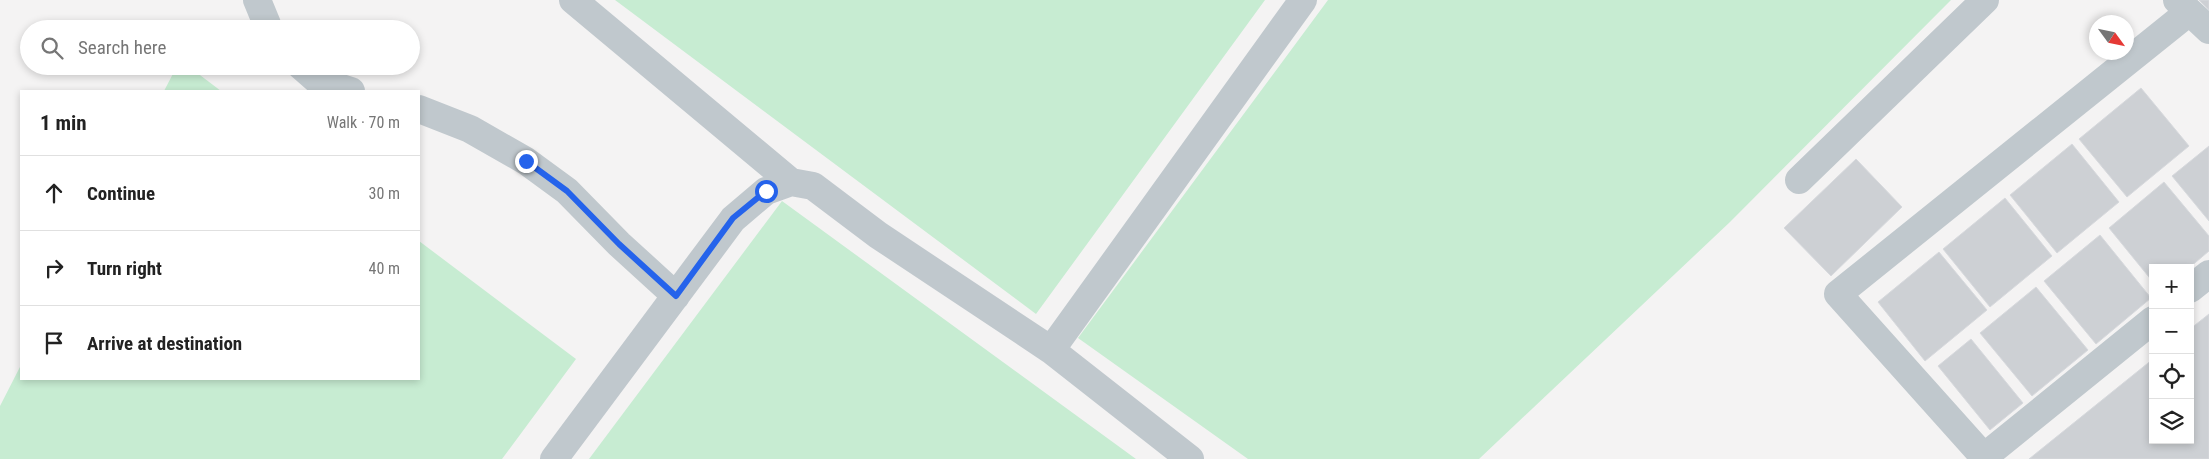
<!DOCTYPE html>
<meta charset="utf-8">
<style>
body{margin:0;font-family:"Roboto Condensed",sans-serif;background:#f6f6f6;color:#222}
.controls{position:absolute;right:15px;bottom:15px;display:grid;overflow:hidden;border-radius:0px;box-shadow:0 2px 8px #0003}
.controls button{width:45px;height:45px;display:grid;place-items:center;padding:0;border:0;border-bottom:1px solid #e0e0e0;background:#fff;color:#222;font:25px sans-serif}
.compass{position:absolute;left:2089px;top:15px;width:45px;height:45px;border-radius:50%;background:#fff;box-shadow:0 2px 8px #0003;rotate:123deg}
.stop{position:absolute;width:15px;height:15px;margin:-11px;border:4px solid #2563eb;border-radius:50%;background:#fff}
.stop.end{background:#2563eb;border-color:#fff;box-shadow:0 1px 5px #0008}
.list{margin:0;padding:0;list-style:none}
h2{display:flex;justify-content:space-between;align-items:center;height:65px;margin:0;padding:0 20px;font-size:21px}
h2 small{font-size:16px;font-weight:400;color:#767676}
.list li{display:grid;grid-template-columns:32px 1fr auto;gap:15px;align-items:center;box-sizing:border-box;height:75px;padding:0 20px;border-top:1px solid #e0e0e0}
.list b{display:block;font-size:19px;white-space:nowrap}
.list em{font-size:16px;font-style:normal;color:#767676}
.icon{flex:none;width:28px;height:28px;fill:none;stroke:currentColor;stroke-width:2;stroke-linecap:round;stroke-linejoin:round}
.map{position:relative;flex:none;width:2209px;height:459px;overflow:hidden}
.search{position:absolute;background:#fff;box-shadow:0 2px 8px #0003;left:20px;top:20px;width:400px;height:55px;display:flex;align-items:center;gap:12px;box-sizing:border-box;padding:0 18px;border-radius:28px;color:#767676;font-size:19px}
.panel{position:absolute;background:#fff;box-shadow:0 2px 8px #0003;left:20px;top:90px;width:400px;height:290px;border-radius:0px}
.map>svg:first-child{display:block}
.green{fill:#c7ecd2}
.building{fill:#cdd0d4;stroke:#d7d9dd}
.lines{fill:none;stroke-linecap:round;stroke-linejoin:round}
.minor{stroke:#c0c8cd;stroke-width:28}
.route{stroke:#2563eb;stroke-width:6}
</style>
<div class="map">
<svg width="2209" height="459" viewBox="0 0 2209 459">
<rect width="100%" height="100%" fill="#f4f3f3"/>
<path class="green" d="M 615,0 L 1265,0 L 1036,314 Z
M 1328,0 L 1951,0 L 1730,222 L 1479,459 L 1248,459 L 1078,338 Z
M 177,66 L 188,66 L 221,91 L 164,91 Z
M 782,201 L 1136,459 L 589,459 Z
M 419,241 L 576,359 L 502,459 L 0,459 L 0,406 L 21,365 L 21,379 L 419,379 Z"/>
<path class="building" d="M 2199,0 L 2209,0 L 2209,10 Z
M 2141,88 L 2189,146 L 2127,197 L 2079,139 Z
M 2072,144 L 2119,202 L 2057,253 L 2010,195 Z
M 2209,146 L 2209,221 L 2172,176 Z
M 1856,159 L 1902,207 L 1831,276 L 1784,228 Z
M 2164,182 L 2209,236 L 2209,251 L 2189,268 L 2153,268 L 2153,282 L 2109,228 Z
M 2005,198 L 2052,256 L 1990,307 L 1943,249 Z
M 2100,235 L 2151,298 L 2096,344 L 2044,281 Z
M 1939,252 L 1987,310 L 1925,361 L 1878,302 Z
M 2036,287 L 2088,350 L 2032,396 L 1980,333 Z
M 2209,314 L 2209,459 L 2029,459 L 2153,359 L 2153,440 L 2190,440 L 2190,329 Z
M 1971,339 L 2023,403 L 1990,430 L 1938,366 Z"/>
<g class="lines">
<path class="minor" d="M 257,0 L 269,29
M 573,0 L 791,182
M 2177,0 L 2209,30
M 301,66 L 317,80 L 351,91
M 419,109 L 470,129 L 526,161 L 567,191 L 619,244 L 676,296
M 1799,180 L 1985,0
M 2190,289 L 2209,274
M 2153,320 L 1984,457 L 1838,294 L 2189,12
M 1051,350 L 1303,0
M 554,459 L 733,219 L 766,191 L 791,182 L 813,186 L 878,235 L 1051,350 L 1190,459"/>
</g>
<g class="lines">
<path class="route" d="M 526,161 L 567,191 L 619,244 L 676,296 L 733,218 L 766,191"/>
</g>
</svg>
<div class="controls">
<button>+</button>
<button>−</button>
<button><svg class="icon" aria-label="locate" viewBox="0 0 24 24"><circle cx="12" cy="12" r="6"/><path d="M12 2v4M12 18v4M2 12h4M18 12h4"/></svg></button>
<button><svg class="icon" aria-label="layers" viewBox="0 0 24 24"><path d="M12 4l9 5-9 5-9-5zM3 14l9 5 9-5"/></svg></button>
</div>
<svg class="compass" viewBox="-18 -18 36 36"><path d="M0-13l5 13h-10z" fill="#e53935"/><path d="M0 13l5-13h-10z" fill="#767676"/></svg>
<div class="stop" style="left:766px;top:191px"></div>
<div class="stop end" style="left:526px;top:161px"></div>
<div class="search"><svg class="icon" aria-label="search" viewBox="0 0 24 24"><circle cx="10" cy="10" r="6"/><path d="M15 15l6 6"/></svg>Search here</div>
<section class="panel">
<h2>1 min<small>Walk · 70 m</small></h2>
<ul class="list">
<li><svg class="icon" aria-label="ahead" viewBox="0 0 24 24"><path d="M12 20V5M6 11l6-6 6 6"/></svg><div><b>Continue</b></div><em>30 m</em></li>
<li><svg class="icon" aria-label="right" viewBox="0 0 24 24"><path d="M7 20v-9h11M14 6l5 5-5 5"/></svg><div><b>Turn right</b></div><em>40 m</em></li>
<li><svg class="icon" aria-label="arrive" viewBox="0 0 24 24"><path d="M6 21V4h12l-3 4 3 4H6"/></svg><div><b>Arrive at destination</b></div></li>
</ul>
</section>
</div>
